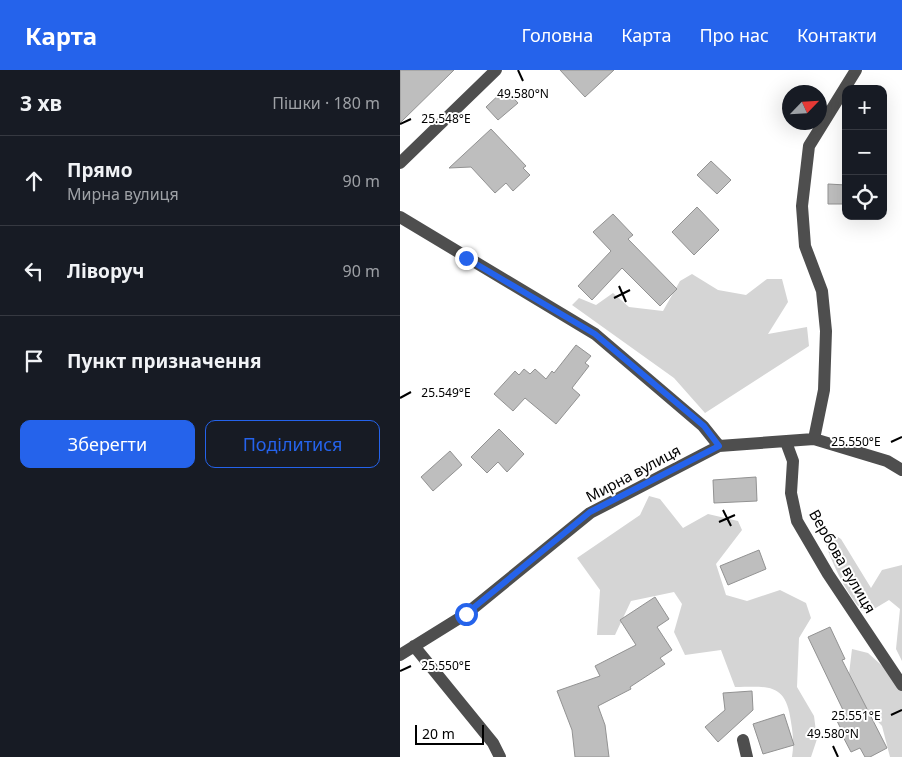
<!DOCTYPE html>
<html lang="uk">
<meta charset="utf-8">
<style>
body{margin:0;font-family:"Noto Sans",sans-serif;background:#20242c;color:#f1f3f6}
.controls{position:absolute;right:15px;top:15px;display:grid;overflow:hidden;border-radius:10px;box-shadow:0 5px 20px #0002}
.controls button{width:45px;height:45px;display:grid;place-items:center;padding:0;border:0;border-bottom:1px solid #363941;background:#171b24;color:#f1f3f6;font:25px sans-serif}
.compass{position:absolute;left:382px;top:15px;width:45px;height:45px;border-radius:50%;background:#171b24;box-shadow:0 5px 20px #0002;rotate:65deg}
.scale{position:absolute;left:15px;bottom:12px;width:69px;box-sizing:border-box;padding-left:5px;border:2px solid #000;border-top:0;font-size:14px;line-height:18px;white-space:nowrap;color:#000;-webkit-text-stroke:4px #fff;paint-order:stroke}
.stop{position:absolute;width:15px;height:15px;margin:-11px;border:4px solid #2563eb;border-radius:50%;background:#fff}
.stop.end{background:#2563eb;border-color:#fff;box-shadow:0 1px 5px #0008}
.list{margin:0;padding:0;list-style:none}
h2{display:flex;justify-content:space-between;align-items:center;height:65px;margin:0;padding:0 20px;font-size:21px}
h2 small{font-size:16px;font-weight:400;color:#9ea1a6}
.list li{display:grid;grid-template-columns:32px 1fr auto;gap:15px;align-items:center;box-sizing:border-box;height:90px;padding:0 20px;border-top:1px solid #363941}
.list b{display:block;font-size:19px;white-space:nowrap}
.list p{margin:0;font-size:16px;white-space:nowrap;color:#9ea1a6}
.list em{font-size:16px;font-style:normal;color:#9ea1a6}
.actions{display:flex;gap:10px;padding:15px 20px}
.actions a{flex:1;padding:11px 0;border:1px solid #2563eb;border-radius:10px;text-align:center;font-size:18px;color:#2563eb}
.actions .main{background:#2563eb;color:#fff}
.icon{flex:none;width:28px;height:28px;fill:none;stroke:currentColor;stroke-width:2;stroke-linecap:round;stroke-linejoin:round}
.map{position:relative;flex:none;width:502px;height:687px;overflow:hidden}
header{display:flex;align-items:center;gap:30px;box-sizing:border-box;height:70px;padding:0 25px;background:#2563eb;color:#fff}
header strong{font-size:24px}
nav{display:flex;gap:28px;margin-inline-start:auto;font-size:18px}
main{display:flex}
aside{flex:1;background:#171b24}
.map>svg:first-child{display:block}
.green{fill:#d5d5d5}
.building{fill:#bebebe;stroke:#929292}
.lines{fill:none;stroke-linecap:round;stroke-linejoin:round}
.minor{stroke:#4e4e4e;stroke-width:12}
.route{stroke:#2563eb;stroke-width:6}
.ticks{fill:none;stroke:#000;stroke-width:2}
.labels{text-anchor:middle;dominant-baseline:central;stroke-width:4;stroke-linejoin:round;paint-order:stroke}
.street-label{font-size:15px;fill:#000;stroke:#fff}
.ticks-label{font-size:12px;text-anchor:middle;fill:#000;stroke:#fff;stroke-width:4;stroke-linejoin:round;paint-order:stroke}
</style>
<header>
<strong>Карта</strong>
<nav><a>Головна</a><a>Карта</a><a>Про нас</a><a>Контакти</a></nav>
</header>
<main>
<aside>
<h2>3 хв<small>Пішки · 180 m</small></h2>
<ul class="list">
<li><svg class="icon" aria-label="ahead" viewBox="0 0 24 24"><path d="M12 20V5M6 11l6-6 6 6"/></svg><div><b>Прямо</b><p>Мирна вулиця</p></div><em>90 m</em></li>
<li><svg class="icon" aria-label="left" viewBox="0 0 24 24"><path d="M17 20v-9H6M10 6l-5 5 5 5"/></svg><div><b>Ліворуч</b></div><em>90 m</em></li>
<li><svg class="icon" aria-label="arrive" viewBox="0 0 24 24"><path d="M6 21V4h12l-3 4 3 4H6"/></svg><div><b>Пункт призначення</b></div></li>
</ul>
<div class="actions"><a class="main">Зберегти</a><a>Поділитися</a></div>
</aside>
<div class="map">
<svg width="502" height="687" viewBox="0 0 502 687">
<rect width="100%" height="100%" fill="#fff"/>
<path class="green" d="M 292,204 L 318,220 L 346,225 L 367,209 L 382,209 L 388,232 L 368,264 L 407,257 L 409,276 L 305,343 L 274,308 L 172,235 L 179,228 L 196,235 L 213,223 L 229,237 L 263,241 L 280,211 Z
M 249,426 L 260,429 L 283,458 L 308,444 L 338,451 L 342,460 L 316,494 L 326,525 L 347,531 L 380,520 L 406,533 L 411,548 L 399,568 L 397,617 L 414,646 L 417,669 L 411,687 L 392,687 C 394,675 393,664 391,652 C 386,612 368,617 335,617 L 321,580 L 285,585 L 274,562 L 282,534 L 274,522 L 231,531 L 215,565 L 197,565 L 200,520 L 177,488 L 240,445 Z
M 427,460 L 441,469 L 471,518 L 482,500 L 502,495 L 502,591 L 496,579 L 500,539 L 489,530 L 469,542 L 461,540 C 444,519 431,492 423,466 Z
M 452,579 L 468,583 L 489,602 L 502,621 L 502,687 L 490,687 L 482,656 L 467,640 L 449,604 Z"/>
<path class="building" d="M 0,0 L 54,0 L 0,53 Z
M 160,0 L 214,0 L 185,27 Z
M 105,19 L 118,33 L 98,50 L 86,37 Z
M 91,59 L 126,96 L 123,98 L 130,105 L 113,121 L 106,113 L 95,123 L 71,97 L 49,98 Z
M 311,91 L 331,110 L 317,124 L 297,105 Z
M 428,114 L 446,115 L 446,134 L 428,134 Z
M 297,137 L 319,160 L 294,185 L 272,162 Z
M 213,144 L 233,165 L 228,169 L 277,219 L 260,236 L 222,198 L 192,230 L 178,216 L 211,181 L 193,162 Z
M 176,275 L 191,286 L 185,293 L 189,296 L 172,318 L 180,325 L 156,354 L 125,328 L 113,341 L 94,324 L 115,301 L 119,305 L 124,299 L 130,304 L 135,299 L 146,309 L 152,301 L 154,303 Z
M 99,359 L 124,384 L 107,402 L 98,392 L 87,403 L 71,387 Z
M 50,381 L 62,395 L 33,421 L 21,407 Z
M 356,407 L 357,431 L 314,433 L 313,410 Z
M 359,480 L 366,499 L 328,515 L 320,496 Z
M 255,527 L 269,549 L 257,557 L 272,580 L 260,588 L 265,594 L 230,617 L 231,619 L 198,636 L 205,655 L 209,687 L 175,687 L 172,660 L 157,621 L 200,606 L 195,596 L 236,575 L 220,550 Z
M 430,557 L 445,589 L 442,590 L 487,678 L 470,687 L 465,687 L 460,678 L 451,682 L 439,659 L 441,659 L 434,645 L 443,640 L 408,567 Z
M 352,621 L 353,640 L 318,672 L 305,657 L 325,640 L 323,623 Z
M 384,644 L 394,675 L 363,684 L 353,654 Z"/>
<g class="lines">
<path class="minor" d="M 0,93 L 96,0
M 0,147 L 195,264 L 303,356 L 319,376
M 414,369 L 424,320 L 426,261 L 422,221 L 405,176 L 402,136 L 409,76 L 456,0
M 386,372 L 393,391 L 391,423 L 397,451 L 428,504 L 502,615
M 14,576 L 93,673 L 100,687
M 0,585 L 66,544 L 190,443 L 319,376 L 414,369 L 487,391 L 502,400
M 343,670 L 347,687"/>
</g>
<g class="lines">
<path class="route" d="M 66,544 L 190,442 L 319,376 L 304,356 L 195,264 L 66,188"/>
</g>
<path class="ticks" d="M 118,0 L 123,11M 0,54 L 11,49M 219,216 L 226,232M 214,228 L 230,220M 0,328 L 11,322M 491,372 L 502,367M 323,440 L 331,456M 319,452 L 335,445M 0,601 L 11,596M 491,645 L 502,640M 433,676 L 438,687"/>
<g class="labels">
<g class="street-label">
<text transform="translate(233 403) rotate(-28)">Мирна вулиця</text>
<text transform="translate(443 491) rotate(60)">Вербова вулиця</text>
</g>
</g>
<g class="ticks-label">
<text x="123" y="28">49.580°N</text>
<text x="46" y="53">25.548°E</text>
<text x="46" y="327">25.549°E</text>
<text x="456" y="376">25.550°E</text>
<text x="46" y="600">25.550°E</text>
<text x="456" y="650">25.551°E</text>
<text x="433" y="668">49.580°N</text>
</g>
</svg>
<div class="controls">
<button>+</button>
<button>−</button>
<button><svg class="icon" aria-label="locate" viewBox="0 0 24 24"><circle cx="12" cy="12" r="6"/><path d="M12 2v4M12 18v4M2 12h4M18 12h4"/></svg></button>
</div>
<svg class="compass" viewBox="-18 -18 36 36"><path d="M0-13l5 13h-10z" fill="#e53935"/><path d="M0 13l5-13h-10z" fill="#9ea1a6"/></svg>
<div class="scale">20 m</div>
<div class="stop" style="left:66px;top:544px"></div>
<div class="stop end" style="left:66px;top:188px"></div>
</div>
</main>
